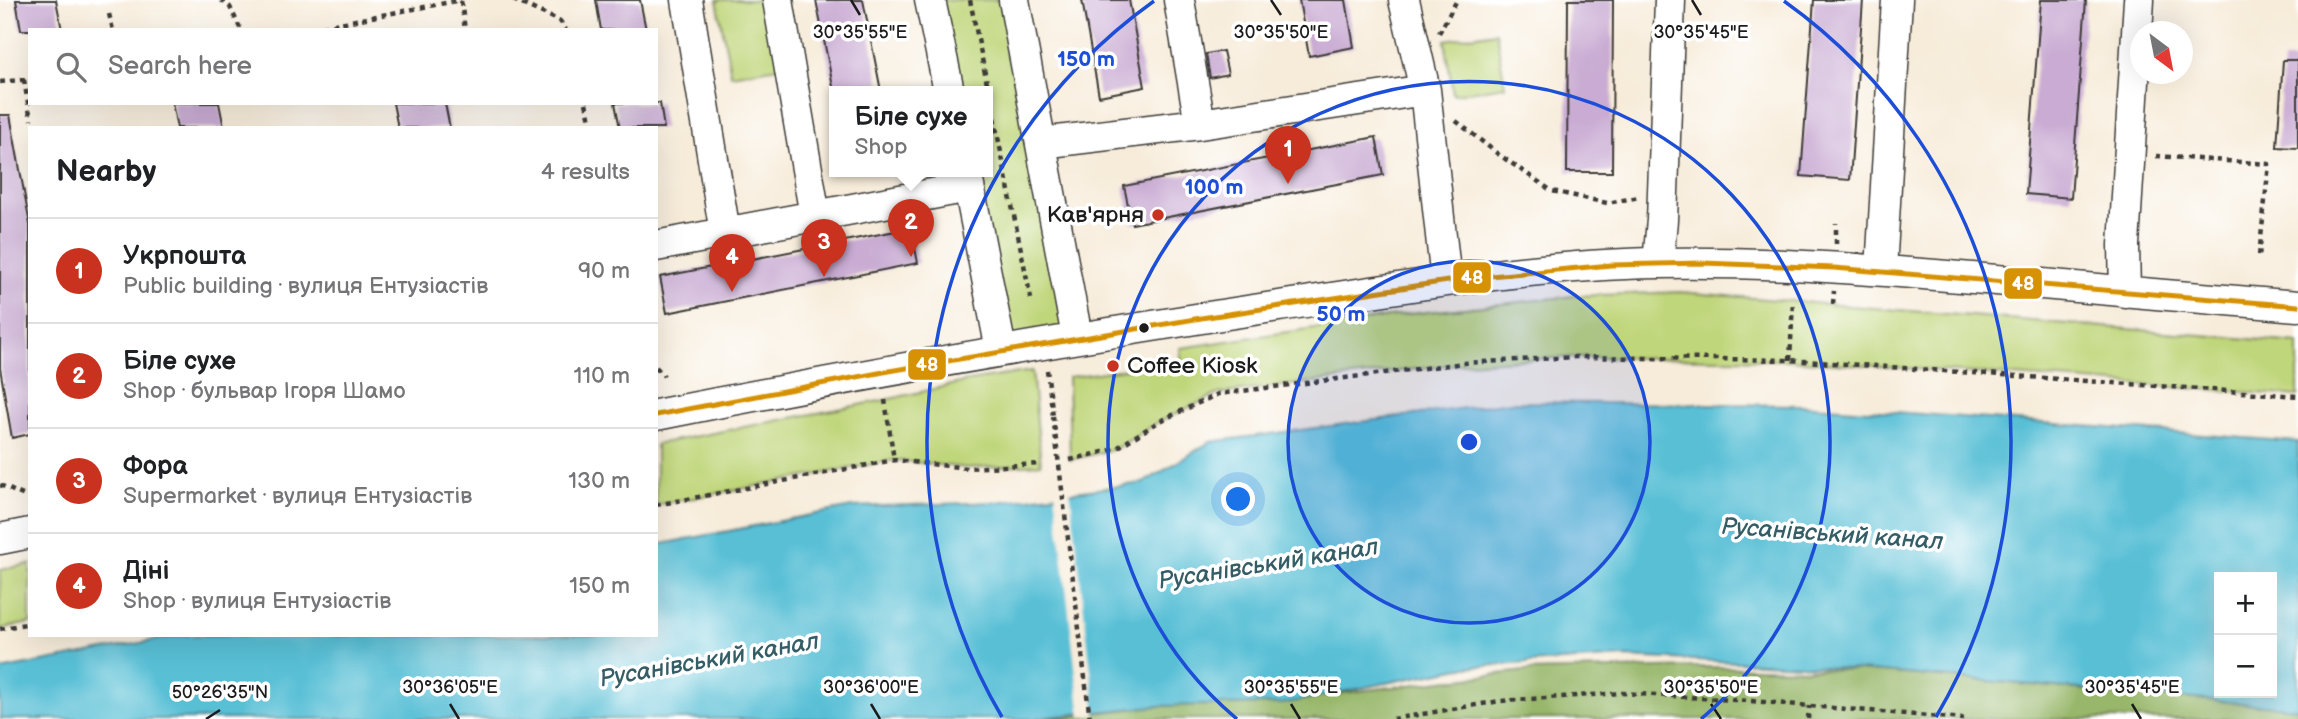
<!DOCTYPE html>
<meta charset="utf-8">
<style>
body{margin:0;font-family:"Balsamiq Sans",sans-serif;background:#f6f6f6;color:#202124}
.controls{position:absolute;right:21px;bottom:21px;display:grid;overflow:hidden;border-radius:0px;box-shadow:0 7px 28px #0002}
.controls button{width:63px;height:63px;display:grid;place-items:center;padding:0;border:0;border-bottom:2px solid #e0e0e0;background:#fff;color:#202124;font:35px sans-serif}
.compass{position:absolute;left:2130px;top:21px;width:63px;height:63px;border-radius:50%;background:#fff;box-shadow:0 7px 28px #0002;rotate:148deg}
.you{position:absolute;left:1239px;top:500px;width:24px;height:24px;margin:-18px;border:5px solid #fff;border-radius:50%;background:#1a73e8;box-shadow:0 0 0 10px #1a73e833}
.badge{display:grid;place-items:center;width:46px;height:46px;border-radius:50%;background:#c8321e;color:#fff;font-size:23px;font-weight:700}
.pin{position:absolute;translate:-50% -58px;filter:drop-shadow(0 2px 4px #0008)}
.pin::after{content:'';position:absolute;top:37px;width:24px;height:21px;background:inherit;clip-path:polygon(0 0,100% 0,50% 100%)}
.popup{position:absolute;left:829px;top:86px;width:164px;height:91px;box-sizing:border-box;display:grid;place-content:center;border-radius:0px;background:#fff;filter:drop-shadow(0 2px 5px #0005);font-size:23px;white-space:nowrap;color:#757577}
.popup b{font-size:26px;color:#202124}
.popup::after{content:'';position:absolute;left:50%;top:100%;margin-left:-14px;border:14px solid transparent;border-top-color:#fff}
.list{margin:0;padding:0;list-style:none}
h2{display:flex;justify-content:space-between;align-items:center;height:91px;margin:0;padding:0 28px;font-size:30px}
h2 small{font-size:23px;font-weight:400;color:#757577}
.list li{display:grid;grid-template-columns:46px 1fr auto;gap:21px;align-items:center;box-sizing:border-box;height:105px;padding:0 28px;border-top:2px solid #e0e0e0}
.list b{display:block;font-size:26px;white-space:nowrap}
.list p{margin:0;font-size:23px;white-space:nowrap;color:#757577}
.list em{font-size:23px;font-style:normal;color:#757577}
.icon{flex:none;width:38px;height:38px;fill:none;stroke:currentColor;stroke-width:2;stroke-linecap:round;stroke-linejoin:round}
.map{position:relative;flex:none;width:2298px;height:719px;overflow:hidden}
.search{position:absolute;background:#fff;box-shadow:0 7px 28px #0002;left:28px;top:28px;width:630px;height:77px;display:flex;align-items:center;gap:18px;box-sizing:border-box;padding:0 24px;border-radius:0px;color:#757577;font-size:26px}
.panel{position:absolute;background:#fff;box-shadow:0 7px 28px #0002;left:28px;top:126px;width:630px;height:511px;border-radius:0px}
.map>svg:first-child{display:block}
.green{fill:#c0d67a;stroke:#6e794b;stroke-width:2}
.forest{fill:#98b76a;stroke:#5a6a43;stroke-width:2}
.water{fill:#58bfd5;stroke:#3a6e78;stroke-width:2;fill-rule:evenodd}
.pier{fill:#f7ecda}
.building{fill:#c9abd3}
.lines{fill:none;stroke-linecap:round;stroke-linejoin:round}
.minor-casing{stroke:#3d3b38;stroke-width:33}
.path{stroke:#3d3b38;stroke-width:4.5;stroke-dasharray:5 5;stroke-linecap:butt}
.minor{stroke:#fff;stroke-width:30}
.path-bridge{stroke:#3d3b38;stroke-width:4.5;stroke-dasharray:5 5;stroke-linecap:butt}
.bus-1-casing{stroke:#fff;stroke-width:10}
.bus-1{stroke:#d69104;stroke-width:5}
.ticks{fill:none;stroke:#1c1c1c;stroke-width:2.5}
.ring{fill:none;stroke:#1d4ed8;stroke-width:3.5}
.poi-dot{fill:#c8321e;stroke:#fff;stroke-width:2.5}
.bus-dot{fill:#1c1c1c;stroke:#fff;stroke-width:2.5}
.labels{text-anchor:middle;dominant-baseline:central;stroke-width:7;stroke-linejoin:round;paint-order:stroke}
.poi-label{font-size:23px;fill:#1c1c1c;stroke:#fff;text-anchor:end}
.water-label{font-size:24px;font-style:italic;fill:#345d66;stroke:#fff}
.ticks-label{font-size:18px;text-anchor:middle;fill:#1c1c1c;stroke:#fff;stroke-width:7;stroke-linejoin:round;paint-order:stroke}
.centre{fill:#1d4ed8;stroke:#fff;stroke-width:3.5}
.ring-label{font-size:21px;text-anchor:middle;font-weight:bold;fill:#1d4ed8;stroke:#fff;stroke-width:7;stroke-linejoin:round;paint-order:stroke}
.line-badge{stroke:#fff;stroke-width:2.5}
.badge-label{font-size:19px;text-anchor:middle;font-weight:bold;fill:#fff}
</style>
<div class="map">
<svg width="2298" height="719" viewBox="0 0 2298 719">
<rect width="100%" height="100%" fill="#fff"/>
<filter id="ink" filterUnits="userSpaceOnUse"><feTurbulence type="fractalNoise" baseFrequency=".0143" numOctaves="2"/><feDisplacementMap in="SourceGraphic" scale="14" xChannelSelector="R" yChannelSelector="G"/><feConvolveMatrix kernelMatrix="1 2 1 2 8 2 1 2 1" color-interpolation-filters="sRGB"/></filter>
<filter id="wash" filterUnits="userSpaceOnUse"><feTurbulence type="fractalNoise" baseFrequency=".00686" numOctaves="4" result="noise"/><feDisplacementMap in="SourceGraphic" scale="28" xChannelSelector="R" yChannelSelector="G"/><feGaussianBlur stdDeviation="1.57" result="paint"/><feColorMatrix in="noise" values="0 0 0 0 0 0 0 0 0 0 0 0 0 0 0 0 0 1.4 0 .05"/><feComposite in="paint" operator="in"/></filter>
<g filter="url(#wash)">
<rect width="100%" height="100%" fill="#f7ecda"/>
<path class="green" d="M 717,0 L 773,0 L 784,66 L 731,75 Z
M 931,0 L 1013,0 L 1077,337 L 1001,350 L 966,171 L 988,171 L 988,91 L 949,91 Z
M 1496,32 L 1505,86 L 1453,94 L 1445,40 Z
M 1680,292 L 2298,343 L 2298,396 L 1790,360 L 1575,357 L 1464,363 L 1218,394 L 1160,421 L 1115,449 L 1070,460 L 1068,377 L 1181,361 L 1180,348 L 1409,314 L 1574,296 Z
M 1032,371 L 1041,464 L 967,468 L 894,460 L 656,505 L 656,444 L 885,400 L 969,381 Z
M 30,564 L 30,623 L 0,629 L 0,570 Z"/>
<path class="forest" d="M 1703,667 L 1858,670 L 2298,708 L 2298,719 L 1046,719 L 1146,707 L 1327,695 L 1524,671 Z"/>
<path class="water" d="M 1510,402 L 1800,405 L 2298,442 L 2298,708 L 1802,665 L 1624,657 L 1466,667 L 1282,704 L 1155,706 L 1029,719 L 0,719 L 0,670 L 181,635 L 656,635 L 656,545 L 852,507 L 997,502 L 1143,483 L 1210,442 ZM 2219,577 L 2272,577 L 2272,693 L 2219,693 Z"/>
<path class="pier" d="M 1070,489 L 1096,715 L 1081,717 L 1055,491 Z"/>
<g id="blocks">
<path class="building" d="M 16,0 L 56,0 L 62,30 L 21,30 Z
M 596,0 L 640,0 L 646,30 L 601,30 Z
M 816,0 L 863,0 L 881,91 L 834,91 Z
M 1082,0 L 1129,0 L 1145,87 L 1099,96 Z
M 1299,0 L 1346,0 L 1354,47 L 1309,56 Z
M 1568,0 L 1613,0 L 1612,172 L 1567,172 Z
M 1814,0 L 1863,0 L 1850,180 L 1801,176 Z
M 2041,0 L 2086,0 L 2071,198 L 2026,194 Z
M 1223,51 L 1228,74 L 1210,78 L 1206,54 Z
M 2283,60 L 2298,60 L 2298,148 L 2277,147 Z
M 172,103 L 219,103 L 224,128 L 177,128 Z
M 393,103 L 445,103 L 450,128 L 398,128 Z
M 615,103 L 660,103 L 664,128 L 620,128 Z
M 0,115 L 10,115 L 30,225 L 30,434 L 12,438 L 0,368 Z
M 1376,137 L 1383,175 L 1132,224 L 1124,186 Z
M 911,228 L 918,263 L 667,313 L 660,277 Z"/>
</g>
</g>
<g filter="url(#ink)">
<use href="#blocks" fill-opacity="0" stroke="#3d3b38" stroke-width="2"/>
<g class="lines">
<g class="minor-casing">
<path id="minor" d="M 687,0 L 725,233
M 778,0 L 815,216
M 930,0 L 949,91
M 1014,0 L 1077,337
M 1179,0 L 1200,124
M 1404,0 L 1425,90 L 1446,281
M 1041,143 L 1200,124 L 1425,90
M 966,171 L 1001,350
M 656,246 L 969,187
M 1658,263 L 1662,220 L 1670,0
M 1881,270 L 1897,0
M 2125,292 L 2124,245 L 2139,0
M 656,415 C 863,374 1070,338 1279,306 C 1405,287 1531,265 1659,263 C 1776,261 1892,271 2008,281 C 2105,290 2201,298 2298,306
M 0,539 L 30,533"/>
</g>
<path class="path" d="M 221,0 L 230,7 L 241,30
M 513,0 L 560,21 L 566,30
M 970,0 L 1031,299
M 461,1 L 465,30
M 109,14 L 113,30
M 303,30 L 461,0
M 1439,33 L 1457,0
M 24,80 L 31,120
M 0,82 L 30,79
M 586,103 L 592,128
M 1456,121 L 1498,154 L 1552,191 L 1607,203 L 1639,197
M 2156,156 L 2269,164 L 2259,256
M 1836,244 L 1836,223
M 1833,304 L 1834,291
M 1790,360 L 1793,301
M 656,367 L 664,376
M 1047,370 L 1053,416
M 885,400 L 894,460
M 1070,460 L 1115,449 L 1160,421 L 1218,394 L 1464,363 L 1575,357 L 1790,360 L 2298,396
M 0,485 L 27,497
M 656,505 L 894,460 L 967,468 L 1041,464
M 0,629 L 30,623
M 1393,719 L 1500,701 L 1622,693 L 1751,701 L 1964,719
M 1808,719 L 1809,706"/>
<use href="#minor" class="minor"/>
<path class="path-bridge" d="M 1053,416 L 1090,719"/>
<g class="bus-1-casing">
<path id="bus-1" d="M 656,415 L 889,371 L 1201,318 L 1468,278 L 1611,265 L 1703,263 L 1834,268 L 2298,306"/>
</g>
<use href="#bus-1" class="bus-1"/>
</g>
</g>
<path class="ticks" d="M 851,0 L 860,15M 1271,0 L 1281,15M 1692,0 L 1701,15M 450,704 L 459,719M 871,704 L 880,719M 1291,704 L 1300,719M 1711,704 L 1721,719M 2132,704 L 2141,719M 206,719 L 220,710"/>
<circle cx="1469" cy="442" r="181" fill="#1d4ed8" fill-opacity=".12"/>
<g class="ring">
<circle cx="1469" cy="442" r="181"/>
<path d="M1237 719A361 361 0 1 1 1701 719"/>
<path d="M1002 717A542 542 0 0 1 1154 1M1784 1A542 542 0 0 1 1936 717"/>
</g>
<g class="poi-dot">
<circle cx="1158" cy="215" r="7"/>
<circle cx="1113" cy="366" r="7"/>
</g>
<circle class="bus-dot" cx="1144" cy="328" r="6"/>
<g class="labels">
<g class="poi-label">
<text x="1144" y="215">Кав'ярня</text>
<text x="1127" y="366" text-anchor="start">Coffee Kiosk</text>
</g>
<g class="water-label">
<text transform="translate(1832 534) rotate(4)">Русанівський канал</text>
<text transform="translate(1268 564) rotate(-9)">Русанівський канал</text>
<text transform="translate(709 660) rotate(-10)">Русанівський канал</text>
</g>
</g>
<g class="ticks-label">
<text x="860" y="38">30°35'55"E</text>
<text x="1281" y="38">30°35'50"E</text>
<text x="1701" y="38">30°35'45"E</text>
<text x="450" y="693">30°36'05"E</text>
<text x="871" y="693">30°36'00"E</text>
<text x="1291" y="693">30°35'55"E</text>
<text x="1711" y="693">30°35'50"E</text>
<text x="2132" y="693">30°35'45"E</text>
<text x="220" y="698">50°26'35"N</text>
</g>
<circle cx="1469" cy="442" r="10" class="centre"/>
<g class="ring-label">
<text x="1086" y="66">150 m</text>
<text x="1214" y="194">100 m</text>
<text x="1341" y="321">50 m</text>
</g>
<g class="line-badge">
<rect x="1452" y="261" width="40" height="33" rx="7" fill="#d69104"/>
<rect x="2003" y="267" width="40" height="33" rx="7" fill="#d69104"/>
<rect x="907" y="348" width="40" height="33" rx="7" fill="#d69104"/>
</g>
<g class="badge-label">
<text x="1472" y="284">48</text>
<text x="2023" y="290">48</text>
<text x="927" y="371">48</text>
</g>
</svg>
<div class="controls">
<button>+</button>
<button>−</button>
</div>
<svg class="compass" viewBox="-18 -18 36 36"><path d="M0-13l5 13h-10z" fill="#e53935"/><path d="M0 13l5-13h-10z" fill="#757577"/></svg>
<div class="you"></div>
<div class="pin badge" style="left:1288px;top:184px">1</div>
<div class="pin badge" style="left:911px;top:257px">2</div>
<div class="popup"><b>Біле сухе</b>Shop</div>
<div class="pin badge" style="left:824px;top:277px">3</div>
<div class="pin badge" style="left:732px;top:292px">4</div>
<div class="search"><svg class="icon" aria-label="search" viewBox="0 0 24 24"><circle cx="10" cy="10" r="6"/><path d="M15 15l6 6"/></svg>Search here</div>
<section class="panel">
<h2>Nearby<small>4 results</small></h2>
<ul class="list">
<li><span class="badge">1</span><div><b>Укрпошта</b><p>Public building · вулиця Ентузіастів</p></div><em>90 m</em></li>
<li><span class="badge">2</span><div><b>Біле сухе</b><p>Shop · бульвар Ігоря Шамо</p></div><em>110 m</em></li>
<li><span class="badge">3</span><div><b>Фора</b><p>Supermarket · вулиця Ентузіастів</p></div><em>130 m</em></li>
<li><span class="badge">4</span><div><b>Діні</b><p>Shop · вулиця Ентузіастів</p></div><em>150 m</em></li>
</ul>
</section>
</div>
